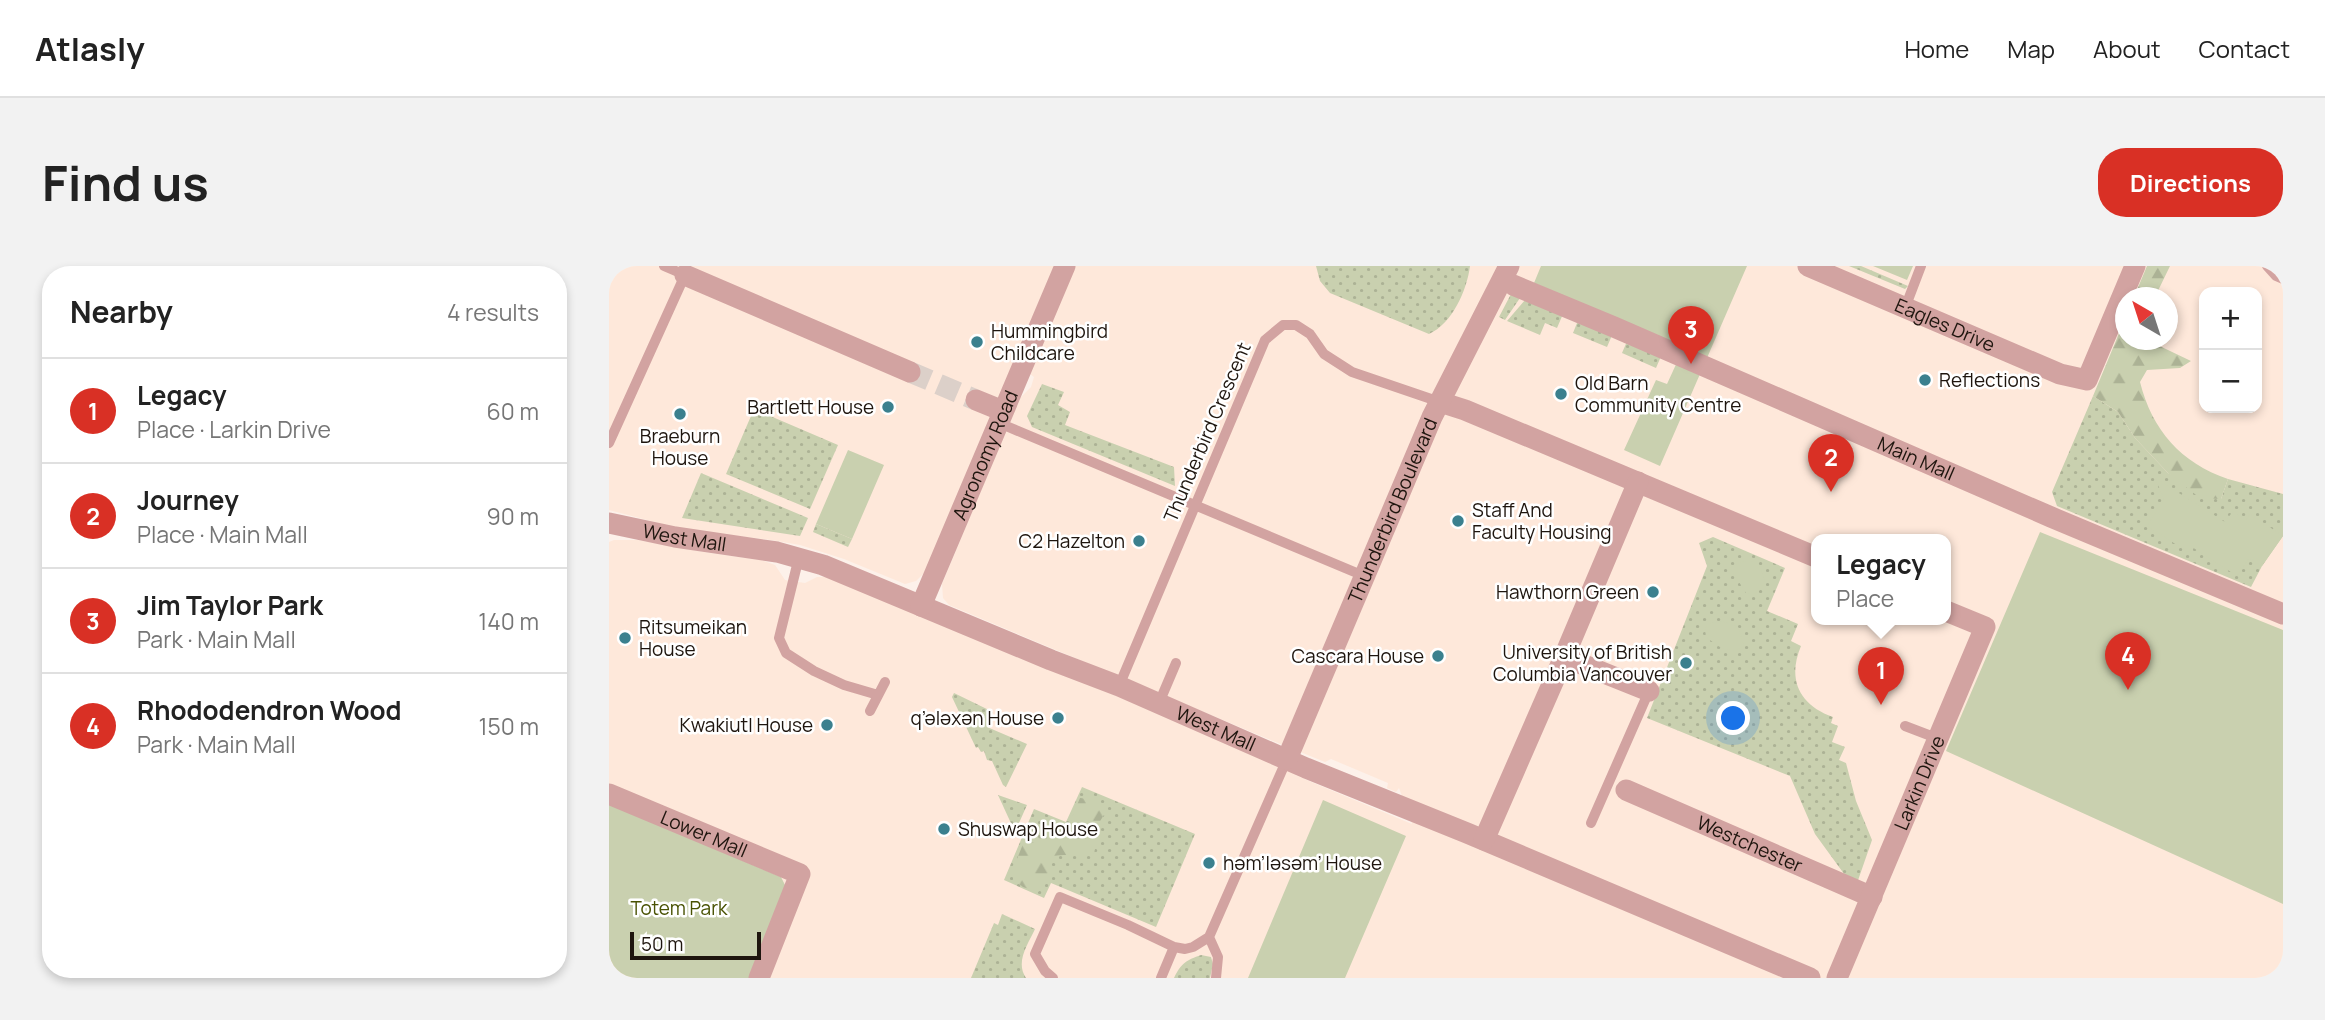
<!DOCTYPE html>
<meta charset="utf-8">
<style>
body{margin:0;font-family:Manrope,sans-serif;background:#f2f2f2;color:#222}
.controls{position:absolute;right:21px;top:21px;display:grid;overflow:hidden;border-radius:14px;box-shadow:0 4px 10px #0003}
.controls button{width:63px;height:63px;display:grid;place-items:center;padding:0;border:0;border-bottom:2px solid #e0e0e0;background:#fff;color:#222;font:35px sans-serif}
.compass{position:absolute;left:1506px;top:21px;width:63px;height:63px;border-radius:50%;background:#fff;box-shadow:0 4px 10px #0003;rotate:321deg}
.scale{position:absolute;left:21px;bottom:18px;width:131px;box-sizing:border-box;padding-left:7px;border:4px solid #1e150e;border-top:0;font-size:19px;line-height:24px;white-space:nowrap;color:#1e150e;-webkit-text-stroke:5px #fff;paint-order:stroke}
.you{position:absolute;left:1125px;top:453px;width:24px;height:24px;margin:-18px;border:5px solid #fff;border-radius:50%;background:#1a73e8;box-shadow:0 0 0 10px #1a73e833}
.badge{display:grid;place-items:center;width:46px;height:46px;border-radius:50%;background:#d93025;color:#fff;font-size:23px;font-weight:700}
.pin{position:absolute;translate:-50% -58px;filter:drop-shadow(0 2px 4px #0008)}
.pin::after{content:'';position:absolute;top:37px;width:24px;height:21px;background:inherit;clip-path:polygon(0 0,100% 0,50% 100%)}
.popup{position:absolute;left:1202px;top:268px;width:140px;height:91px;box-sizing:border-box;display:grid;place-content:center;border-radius:14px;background:#fff;filter:drop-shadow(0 2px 5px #0005);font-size:23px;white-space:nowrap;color:#767676}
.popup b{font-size:26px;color:#222}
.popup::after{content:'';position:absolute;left:50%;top:100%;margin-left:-14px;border:14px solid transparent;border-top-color:#fff}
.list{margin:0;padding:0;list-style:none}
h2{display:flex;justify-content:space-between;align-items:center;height:91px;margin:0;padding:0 28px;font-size:30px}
h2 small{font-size:23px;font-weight:400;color:#767676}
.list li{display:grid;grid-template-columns:46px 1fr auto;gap:21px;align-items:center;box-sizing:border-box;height:105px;padding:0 28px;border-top:2px solid #e0e0e0}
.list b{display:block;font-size:26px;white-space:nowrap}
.list p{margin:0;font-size:23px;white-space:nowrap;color:#767676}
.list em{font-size:23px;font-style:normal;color:#767676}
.map{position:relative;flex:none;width:1674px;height:712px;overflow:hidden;border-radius:28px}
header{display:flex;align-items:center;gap:42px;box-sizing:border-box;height:98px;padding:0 35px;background:#fff;border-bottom:2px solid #e0e0e0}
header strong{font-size:33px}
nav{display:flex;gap:38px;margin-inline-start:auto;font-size:24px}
.intro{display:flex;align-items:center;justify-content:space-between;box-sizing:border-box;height:168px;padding:0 42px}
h1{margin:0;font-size:49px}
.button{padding:18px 32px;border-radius:28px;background:#d93025;color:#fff;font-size:24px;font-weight:700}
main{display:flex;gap:42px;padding:0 42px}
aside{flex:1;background:#fff;border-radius:28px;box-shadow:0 4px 10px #0003}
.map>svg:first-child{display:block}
.built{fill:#fee8da;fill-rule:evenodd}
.grass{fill:url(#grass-dots)}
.forest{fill:url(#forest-firs)}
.green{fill:#c9d0af}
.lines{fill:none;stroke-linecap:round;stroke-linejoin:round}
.street-tunnel{stroke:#dcd0c9;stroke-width:21;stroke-dasharray:21 10;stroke-linecap:butt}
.lane{stroke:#d2a3a1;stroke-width:10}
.street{stroke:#d2a3a1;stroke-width:21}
.poi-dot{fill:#3b808e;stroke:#fff;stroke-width:2.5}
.labels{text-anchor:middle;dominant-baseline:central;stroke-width:5;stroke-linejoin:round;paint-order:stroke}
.street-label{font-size:19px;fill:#1e150e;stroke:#fff}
.poi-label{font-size:19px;fill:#1e150e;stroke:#fff;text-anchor:start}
.park-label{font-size:19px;fill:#495203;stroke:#fff}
</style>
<header>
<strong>Atlasly</strong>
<nav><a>Home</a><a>Map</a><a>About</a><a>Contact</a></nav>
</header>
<div class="intro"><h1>Find us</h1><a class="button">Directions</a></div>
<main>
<aside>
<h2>Nearby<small>4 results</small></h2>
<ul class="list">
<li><span class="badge">1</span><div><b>Legacy</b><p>Place · Larkin Drive</p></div><em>60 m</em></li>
<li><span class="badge">2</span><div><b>Journey</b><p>Place · Main Mall</p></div><em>90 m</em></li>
<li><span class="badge">3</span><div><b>Jim Taylor Park</b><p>Park · Main Mall</p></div><em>140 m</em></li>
<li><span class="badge">4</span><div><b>Rhododendron Wood</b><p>Park · Main Mall</p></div><em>150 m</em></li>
</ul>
</aside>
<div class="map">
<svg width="1674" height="712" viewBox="0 0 1674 712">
<defs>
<pattern id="grass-dots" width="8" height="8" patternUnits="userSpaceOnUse" patternTransform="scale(1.75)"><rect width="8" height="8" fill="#c9d0af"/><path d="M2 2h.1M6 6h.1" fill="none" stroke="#acb295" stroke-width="1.8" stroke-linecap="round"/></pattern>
<pattern id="forest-firs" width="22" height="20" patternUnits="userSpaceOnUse" patternTransform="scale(1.75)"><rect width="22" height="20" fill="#c9d0af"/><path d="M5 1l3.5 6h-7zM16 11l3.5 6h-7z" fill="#acb295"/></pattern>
</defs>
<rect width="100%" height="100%" fill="#fdf1ea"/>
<path class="built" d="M 0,0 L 445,0 L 318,304 L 307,315 L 296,318 L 235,293 L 191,279 L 162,274 L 72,263 L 0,244 Z
M 466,0 L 1674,0 L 1674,712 L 0,712 L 0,276 L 5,274 L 29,274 L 101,287 L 152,294 L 166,299 L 176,314 L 196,317 L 208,311 L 222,311 L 647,488 L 700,515 L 803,558 L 790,522 L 787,526 L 778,522 L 779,517 L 722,493 L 716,496 L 652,470 L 340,339 L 334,332 L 333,318 L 410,133 L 422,121 L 425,111 L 421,108 ZM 1595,26 L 1648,26 L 1648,142 L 1595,142 ZM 1517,32 L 1559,32 L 1559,74 L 1517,74 ZM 1207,273 L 1337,273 L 1337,353 L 1207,353 Z"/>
<path class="grass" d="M 707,0 L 861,0 C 858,24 843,58 820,68 L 721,27 L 711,15 Z
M 1240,0 L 1252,0 L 1299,20 L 1296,23 Z
M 902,28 L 911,32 L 896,54 L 890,51 Z
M 916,34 L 954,48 L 948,62 L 936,57 L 931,69 L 898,55 Z
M 970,52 L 1004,67 L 998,81 L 964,67 Z
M 1019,73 L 1053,88 L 1047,102 L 1013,87 Z
M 433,118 L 455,126 L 449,139 L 461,146 L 456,159 L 565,201 L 566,220 L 423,161 L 418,150 Z
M 1484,130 L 1509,146 L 1526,172 L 1559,207 L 1612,233 L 1619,213 L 1674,228 L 1674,270 L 1653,300 L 1642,321 L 1448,240 L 1443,226 Z
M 145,143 L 229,179 L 201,243 L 117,208 Z
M 92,207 L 199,252 L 191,270 L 73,252 Z
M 207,258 L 243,273 L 239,281 L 204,266 Z
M 1104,271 L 1176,302 L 1158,345 L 1189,358 L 1182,375 L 1192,380 C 1178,413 1190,439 1224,451 L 1222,457 L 1229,460 L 1223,476 L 1236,481 L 1230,494 L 1237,497 L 1247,535 L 1263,574 L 1246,623 L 1206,568 L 1181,510 L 1038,452 L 1098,300 L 1090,277 Z
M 345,427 L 384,446 L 378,461 L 418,478 L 397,521 L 394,519 L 383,495 L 378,494 L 375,485 L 372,486 L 369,481 L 367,482 L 343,431 Z
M 473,521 L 586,568 L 547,661 L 442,617 L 435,632 L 395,614 L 425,543 L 457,556 Z
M 389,529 L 418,539 L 406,566 Z
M 393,648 L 426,663 C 419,678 406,696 417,712 L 362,712 L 385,657 L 389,659 Z
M 592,689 L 602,691 L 604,698 L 601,712 L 565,712 C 572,697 578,694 592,689 Z"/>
<path class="forest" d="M 1538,0 L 1561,0 L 1546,31 L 1525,31 Z
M 1516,53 L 1517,74 L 1538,74 L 1582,95 L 1571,102 L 1538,104 L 1531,116 C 1543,164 1572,197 1619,213 L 1612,233 L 1591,232 L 1559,207 L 1526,172 L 1509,146 L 1484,130 Z
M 471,532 C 483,533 491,535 498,544 L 483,568 L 487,579 L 485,587 C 472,592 460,587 446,590 L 440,602 L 441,613 L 429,626 L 414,621 L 404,613 L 404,603 L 414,578 L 426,576 L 435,568 L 460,558 Z"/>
<path class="green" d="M 932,0 L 1138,0 L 1051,200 L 1015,184 L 1047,114 L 1058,118 L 1075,81 L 925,17 Z
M 1264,0 L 1304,0 L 1298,14 Z
M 239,184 L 275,199 L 243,273 L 207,258 Z
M 1546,212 L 1616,256 L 1624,245 L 1637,254 L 1641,248 L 1674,270 L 1653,300 L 1640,292 L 1628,310 L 1583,281 L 1579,286 L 1538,260 L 1555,233 Z
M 1431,266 L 1674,364 L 1674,638 L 1337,485 Z
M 1135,295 L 1144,296 L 1152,304 L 1156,315 L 1152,323 L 1145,328 L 1137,327 L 1121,302 Z
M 1113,355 L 1129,361 L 1135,380 C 1120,390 1109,380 1097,371 L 1096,362 L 1102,357 Z
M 714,534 L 797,570 L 736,712 L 639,712 Z
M 0,538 L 172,611 L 177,621 L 141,712 L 0,712 Z"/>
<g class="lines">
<path class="street-tunnel" d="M 301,106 L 367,134"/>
<path class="lane" d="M 1658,0 L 1667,10 L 1674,13
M 1296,42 L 1312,0
M 390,157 L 755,310
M 0,177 L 76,9 L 55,0
M 190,291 L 170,372 L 177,387 L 205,405 L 235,419 L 269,429
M 510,420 L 656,74 L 674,59 L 687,59 L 701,68 L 715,88 L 743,106 L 831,136
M 550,437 L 567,397
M 261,445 L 276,416
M 1296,460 L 1330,473
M 982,557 L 1040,425
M 600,671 L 609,691 L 607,712
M 444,712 L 436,705 L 426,688 L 451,631 L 519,659 L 565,681 L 576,683 L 584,681 L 600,671 L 678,493
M 552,712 L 565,681"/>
<g class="street">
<path id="s1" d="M 1199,0 L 1451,108 L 1478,114 L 1526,0"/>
<path d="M 76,9 L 301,106"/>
<path id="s2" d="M 904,19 L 1005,61 L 1442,251 L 1674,348"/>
<path d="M 367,134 L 394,145"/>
<path d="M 831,136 L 856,144 L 1207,291"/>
<path id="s3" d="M 0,257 L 66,271 L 168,286 L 214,299 L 442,394 L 510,420 L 697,502 L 858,567 L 1201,712"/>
<path id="s4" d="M 312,340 L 456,0"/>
<path d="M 955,391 L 1040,425"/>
<path id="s5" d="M 678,493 L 823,151 L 900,0"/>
<path id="s6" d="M 1017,524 L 1263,631"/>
<path id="s7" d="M 0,528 L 191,608 L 150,712"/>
<path d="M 875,574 L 955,391 L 1029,216"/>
<path id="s8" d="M 1228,712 L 1376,361 L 1337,345"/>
</g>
</g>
<g class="poi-dot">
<circle cx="368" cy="76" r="7"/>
<circle cx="1316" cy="114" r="7"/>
<circle cx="952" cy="128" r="7"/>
<circle cx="279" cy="141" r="7"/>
<circle cx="71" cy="148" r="7"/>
<circle cx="849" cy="255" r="7"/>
<circle cx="530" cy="275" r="7"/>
<circle cx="1044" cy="326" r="7"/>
<circle cx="16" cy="372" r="7"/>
<circle cx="829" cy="390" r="7"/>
<circle cx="1077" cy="397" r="7"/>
<circle cx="449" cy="452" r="7"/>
<circle cx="218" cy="459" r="7"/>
<circle cx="335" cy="563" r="7"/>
<circle cx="600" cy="597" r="7"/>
</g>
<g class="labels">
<g class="street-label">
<text stroke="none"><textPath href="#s1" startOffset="149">Eagles Drive</textPath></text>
<text transform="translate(598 166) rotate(-67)">Thunderbird Crescent</text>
<text stroke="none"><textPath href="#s4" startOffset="164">Agronomy Road</textPath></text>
<text stroke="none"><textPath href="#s2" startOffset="439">Main Mall</textPath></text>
<text stroke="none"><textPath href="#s5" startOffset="270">Thunderbird Boulevard</textPath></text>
<text stroke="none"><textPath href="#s3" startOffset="77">West Mall</textPath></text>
<text stroke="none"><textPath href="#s3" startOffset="644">West Mall</textPath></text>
<text stroke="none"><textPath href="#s8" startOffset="212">Larkin Drive</textPath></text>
<text stroke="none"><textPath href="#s7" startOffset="103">Lower Mall</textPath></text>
<text stroke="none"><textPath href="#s6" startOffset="135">Westchester</textPath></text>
</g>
<g class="poi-label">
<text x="382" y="65">Hummingbird<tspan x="382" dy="22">Childcare</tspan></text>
<text x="1330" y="114">Reflections</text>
<text x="966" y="117">Old Barn<tspan x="966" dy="22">Community Centre</tspan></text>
<text x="265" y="141" text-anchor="end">Bartlett House</text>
<text x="71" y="170" text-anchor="middle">Braeburn<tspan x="71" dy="22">House</tspan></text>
<text x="863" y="244">Staff And<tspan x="863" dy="22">Faculty Housing</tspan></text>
<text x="516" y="275" text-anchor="end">C2 Hazelton</text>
<text x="1030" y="326" text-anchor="end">Hawthorn Green</text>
<text x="30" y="361">Ritsumeikan<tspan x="30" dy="22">House</tspan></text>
<text x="1063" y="386" text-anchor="end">University of British<tspan x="1063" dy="22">Columbia Vancouver</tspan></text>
<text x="815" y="390" text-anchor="end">Cascara House</text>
<text x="435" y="452" text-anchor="end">q’ələχən House</text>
<text x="204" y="459" text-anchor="end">Kwakiutl House</text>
<text x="349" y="563">Shuswap House</text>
<text x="614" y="597">həm’ləsəm’ House</text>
</g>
<g class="park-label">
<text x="70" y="642">Totem Park</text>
</g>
</g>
</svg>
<div class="controls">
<button>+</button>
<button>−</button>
</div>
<svg class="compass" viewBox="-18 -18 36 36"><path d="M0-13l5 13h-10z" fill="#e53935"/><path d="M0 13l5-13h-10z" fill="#767676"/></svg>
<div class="scale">50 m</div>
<div class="you"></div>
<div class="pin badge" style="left:1272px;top:439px">1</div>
<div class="popup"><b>Legacy</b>Place</div>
<div class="pin badge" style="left:1222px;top:226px">2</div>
<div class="pin badge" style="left:1082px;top:98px">3</div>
<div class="pin badge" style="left:1519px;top:424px">4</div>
</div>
</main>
